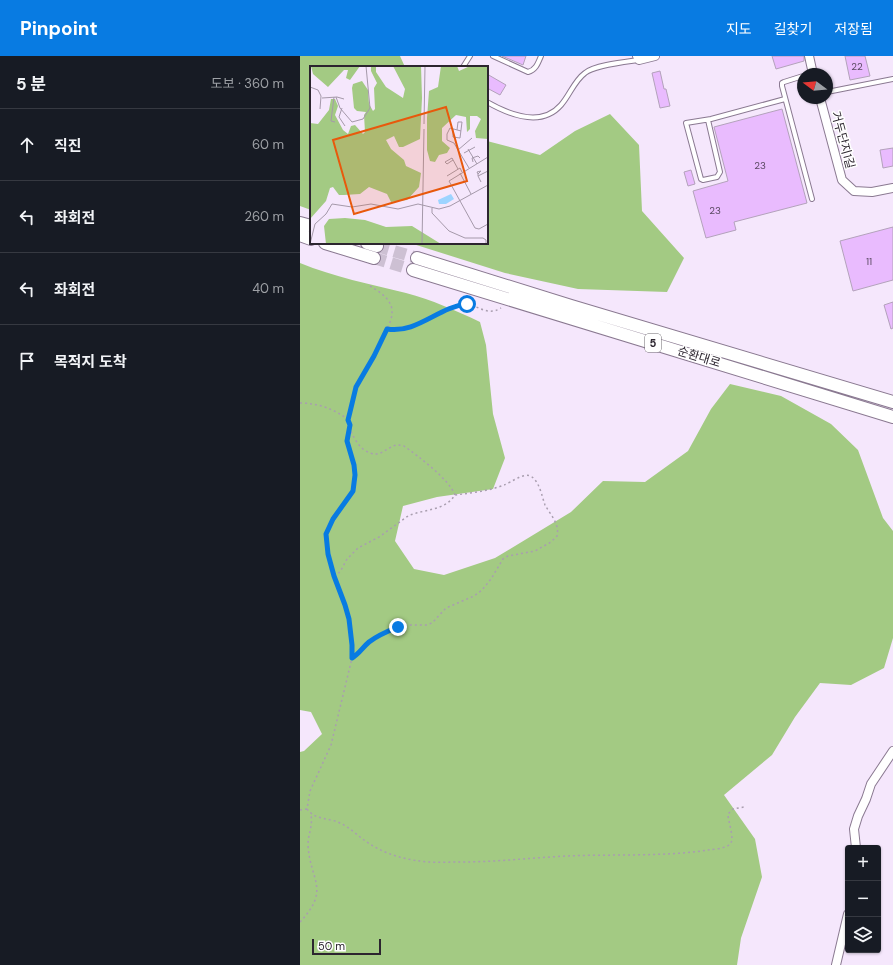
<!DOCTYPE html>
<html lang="ko">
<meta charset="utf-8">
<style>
body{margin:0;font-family:"DM Sans","Noto Sans KR",sans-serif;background:#20242c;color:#f1f3f6}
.controls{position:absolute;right:12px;bottom:12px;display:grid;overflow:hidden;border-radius:4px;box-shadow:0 1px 3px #0004}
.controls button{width:36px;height:36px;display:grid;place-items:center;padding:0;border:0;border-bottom:1px solid #363941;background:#171b24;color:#f1f3f6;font:20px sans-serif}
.compass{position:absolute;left:497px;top:12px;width:36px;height:36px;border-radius:50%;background:#171b24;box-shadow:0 1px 3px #0004;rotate:286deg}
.scale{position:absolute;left:12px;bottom:10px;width:69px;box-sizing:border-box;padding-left:4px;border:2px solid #2c252f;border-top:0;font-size:11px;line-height:14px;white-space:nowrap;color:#2c252f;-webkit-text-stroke:3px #fff;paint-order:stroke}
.stop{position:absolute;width:12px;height:12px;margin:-9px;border:3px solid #087be2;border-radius:50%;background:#fff}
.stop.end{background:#087be2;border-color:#fff;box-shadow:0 1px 4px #0008}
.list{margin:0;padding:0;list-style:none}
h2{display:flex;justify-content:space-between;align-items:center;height:52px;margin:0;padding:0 16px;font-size:17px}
h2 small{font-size:13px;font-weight:400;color:#9ea1a6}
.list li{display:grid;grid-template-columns:26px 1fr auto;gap:12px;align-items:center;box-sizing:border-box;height:72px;padding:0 16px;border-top:1px solid #363941}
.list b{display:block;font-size:15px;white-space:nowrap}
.list em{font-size:13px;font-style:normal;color:#9ea1a6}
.icon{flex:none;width:22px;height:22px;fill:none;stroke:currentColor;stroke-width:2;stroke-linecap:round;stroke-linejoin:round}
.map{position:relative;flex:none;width:593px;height:909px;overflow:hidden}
header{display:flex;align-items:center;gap:24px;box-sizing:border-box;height:56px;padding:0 20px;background:#087be2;color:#fff}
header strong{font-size:19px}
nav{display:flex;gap:22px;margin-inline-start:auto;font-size:14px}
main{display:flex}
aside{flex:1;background:#171b24}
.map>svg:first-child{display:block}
.forest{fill:#a3ca83}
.building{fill:#e9bbfe;stroke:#b3a2bb}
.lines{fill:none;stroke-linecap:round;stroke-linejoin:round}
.primary-tunnel{stroke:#cdc0d3;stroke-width:12;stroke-dasharray:12 6;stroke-linecap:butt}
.service-casing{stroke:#8a7991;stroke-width:6}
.minor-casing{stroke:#8a7991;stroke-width:10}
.primary-casing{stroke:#8a7991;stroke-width:14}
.path{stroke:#a99eaf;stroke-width:1.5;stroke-dasharray:2 3;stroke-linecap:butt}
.service{stroke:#fff;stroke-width:4}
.minor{stroke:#fff;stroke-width:8}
.primary{stroke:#fff;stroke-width:12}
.route{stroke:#087be2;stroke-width:5}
.labels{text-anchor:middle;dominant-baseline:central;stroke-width:3;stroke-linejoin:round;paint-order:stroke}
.number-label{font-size:10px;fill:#5b4a63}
.shield{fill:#fff;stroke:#6b666d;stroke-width:1}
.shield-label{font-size:11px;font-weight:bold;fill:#2c252f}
.street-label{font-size:12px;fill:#2c252f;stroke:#fff}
.inset-road{fill:none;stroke:#a599aa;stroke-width:1}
.view{fill:#e8590c;fill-opacity:0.15;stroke:#e8590c;stroke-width:2}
.inset-edge{fill:none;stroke:#2c252f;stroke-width:2}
</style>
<header>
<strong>Pinpoint</strong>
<nav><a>지도</a><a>길찾기</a><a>저장됨</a></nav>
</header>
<main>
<aside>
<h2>5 분<small>도보 · 360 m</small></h2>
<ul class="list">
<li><svg class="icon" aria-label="ahead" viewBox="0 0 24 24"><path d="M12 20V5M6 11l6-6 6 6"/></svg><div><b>직진</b></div><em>60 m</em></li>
<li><svg class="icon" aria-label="left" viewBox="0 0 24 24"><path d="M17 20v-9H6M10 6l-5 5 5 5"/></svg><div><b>좌회전</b></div><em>260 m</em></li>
<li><svg class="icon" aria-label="left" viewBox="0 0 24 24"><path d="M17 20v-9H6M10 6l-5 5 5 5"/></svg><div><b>좌회전</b></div><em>40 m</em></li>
<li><svg class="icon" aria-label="arrive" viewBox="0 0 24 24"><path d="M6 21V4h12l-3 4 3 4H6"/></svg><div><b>목적지 도착</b></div></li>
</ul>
</aside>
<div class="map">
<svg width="593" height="909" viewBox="0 0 593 909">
<rect width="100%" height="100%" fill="#f5e7fc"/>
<path class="forest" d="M 0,0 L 100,0 L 105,11 L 11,11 L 11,154 L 0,150 Z
M 310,58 L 339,89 L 342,155 L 384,202 L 367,236 L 278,233 L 205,217 L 110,187 L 187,187 L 187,85 L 240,99 L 275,75 Z
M 0,207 C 34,221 70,228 106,237 C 132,244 155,254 180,266 L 186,289 L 193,358 L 205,402 L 193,433 L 137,441 L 103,450 L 95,485 L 114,513 L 144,519 L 195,502 L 271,456 L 303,425 L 345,426 L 388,395 L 411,353 L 430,328 L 481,340 L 531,368 L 558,394 L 583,462 L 593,475 L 593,582 L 584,612 L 551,629 L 520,627 L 495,661 L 472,699 L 424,739 L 455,783 L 462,821 L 441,882 L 437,909 L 0,909 L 0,696 L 4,695 L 22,678 L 11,656 L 0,654 Z"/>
<path class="building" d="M 202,0 L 226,0 L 223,9 Z
M 472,0 L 504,0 L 504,5 L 476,13 Z
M 545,0 L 565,0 L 570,20 L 550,24 Z
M 360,15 L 364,33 L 366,33 L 370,50 L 360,52 L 352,17 Z
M 187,18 L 206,29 L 200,39 L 187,32 Z
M 482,53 L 507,147 L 434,166 L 436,174 L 406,182 L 393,135 L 428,125 L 414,71 Z
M 593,92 L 593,110 L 583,112 L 580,94 Z
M 391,114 L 395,128 L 388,130 L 384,116 Z
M 593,171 L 593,224 L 553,235 L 540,185 Z
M 593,246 L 593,272 L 591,273 L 584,249 Z"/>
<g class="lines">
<path class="primary-tunnel" d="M 77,190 L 117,202
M 74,202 L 113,214"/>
<g class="service-casing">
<path id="service" d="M 193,0 L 228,16 C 236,14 238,7 241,0
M 163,11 L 170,0
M 503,20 L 484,26 L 482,27 L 482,30 L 512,143
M 527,36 L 593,23
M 187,46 C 208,58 241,72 261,49 C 270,39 274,25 285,17 C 295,9 325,6 339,4
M 408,64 L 420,116 L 417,121 L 403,124 L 401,123 L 386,67 L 411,63 L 485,43"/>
</g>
<g class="minor-casing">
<path id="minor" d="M 337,0 L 339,4 L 355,0
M 509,0 L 513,18
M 520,42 L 542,124 L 554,135 L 572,136 L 593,132
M 556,792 L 554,773 L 558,760 L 566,743 L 571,728 L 593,695
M 536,909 L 548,858"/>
</g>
<g class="primary-casing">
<path id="primary" d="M 0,167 L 11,170
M 0,179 L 11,183
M 25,187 L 74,202
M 67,187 L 77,190
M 117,202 L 271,250 L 593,346
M 113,214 L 593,361"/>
</g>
<path class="path" d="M 70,230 C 80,236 93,244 92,257 C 92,263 88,271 85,277 C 72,305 39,346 52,378 C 55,383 58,389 63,393 C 83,408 87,384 104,390 C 118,400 149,423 155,439
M 87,273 C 115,278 134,255 160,249 C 176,245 185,262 201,252
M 0,347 C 18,347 34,353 49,364
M 50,369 C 48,375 46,381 47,387 C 49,403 60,418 54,434 C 51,440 47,444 43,449 C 33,460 24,474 26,490 C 29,510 39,528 45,548 C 50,565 52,584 52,602 L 31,689 L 10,735 L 7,753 C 16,765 30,761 42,768 C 50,772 57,779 64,784 C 80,796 101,803 120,805 C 133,807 147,806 160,806 C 195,806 230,802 266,800 C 312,798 363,801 408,794 C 414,793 423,793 429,789 C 436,785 428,766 428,758 L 433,753 L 444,751
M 34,520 L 40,516 L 47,503 L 58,492 L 79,481 L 108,460 C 124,453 145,455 155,439 C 171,437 189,435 204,429 C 211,427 224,415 232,421 C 240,427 242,441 245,449 C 250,458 260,468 257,480 L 251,486 L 235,495 L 208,500 L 203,503 L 191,523 L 182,534 L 174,540 L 146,552 L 132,567 L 126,569 L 106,569 L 85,576 L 71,585 L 56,600 L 52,602
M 0,754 L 7,753
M 0,866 C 31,833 10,825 8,789 C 8,778 13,770 11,759"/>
<use href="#service" class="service"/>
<use href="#minor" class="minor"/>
<use href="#primary" class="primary"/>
</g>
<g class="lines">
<path class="route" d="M 98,571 C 88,575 78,579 69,586 C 63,591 59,598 52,602 L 52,589 L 49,563 L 45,549 L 34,520 L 28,498 L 26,478 L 33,463 L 53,435 L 55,419 L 54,409 L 47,385 L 50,369 L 48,364 L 50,356 L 56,331 L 74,300 L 87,273 C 117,278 138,251 167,248"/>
</g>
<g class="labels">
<g class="number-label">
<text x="557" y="10">22</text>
<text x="460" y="109">23</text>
<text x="415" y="154">23</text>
<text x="569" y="205">11</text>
</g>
<rect class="shield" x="345" y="278" width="16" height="18" rx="3"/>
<g class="shield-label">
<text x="353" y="287">5</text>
</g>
<g class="street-label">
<text transform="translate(543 84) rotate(75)">거두단지1길</text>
<text transform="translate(399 301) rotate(17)">순환대로</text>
</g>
</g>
<g transform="translate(10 10)">
<rect width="178" height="178" fill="#f5e7fc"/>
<path d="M 1,0 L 50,0 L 40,14 L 36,12 L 38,4 L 34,4 L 18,21 L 3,8 ZM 61,0 L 66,0 L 66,6 L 76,21 L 93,32 L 95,23 L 83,0 L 111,0 L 112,32 L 110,73 L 93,81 L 89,81 L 84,70 L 76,74 L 81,83 L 94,94 L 96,100 L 111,107 L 109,121 L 97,134 L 81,136 L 77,128 L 59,121 L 50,128 L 34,129 L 29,129 L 23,121 L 20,122 L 16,135 L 0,153 L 0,57 L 8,58 L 19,44 L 21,33 L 25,33 L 28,40 L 25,49 L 33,64 L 38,68 L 41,60 L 45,59 L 53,68 L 55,66 L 54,49 L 56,46 L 47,45 L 44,42 L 42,22 L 43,18 L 52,15 L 58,24 L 59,38 L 63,45 L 65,43 L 64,22 L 67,17 L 61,5 ZM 131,0 L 147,0 L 149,5 L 160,0 L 178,0 L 178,73 L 166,72 L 165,65 L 171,53 L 167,50 L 160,50 L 160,63 L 157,66 L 156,51 L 146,49 L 132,62 L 132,75 L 140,82 L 137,87 L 129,89 L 125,96 L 120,95 L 117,84 L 117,52 L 119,25 L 128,21 ZM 35,152 L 55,154 L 76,161 L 102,160 L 131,178 L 16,178 L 14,160 L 19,153 Z" fill="#a3ca83"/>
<path d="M 141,128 L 144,133 L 136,138 L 129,138 L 128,134 Z" fill="#9dd4ff"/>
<path class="inset-road" d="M 0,21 L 8,24 L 11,30 L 10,43M 24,31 L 21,55 L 25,56M 26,31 L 30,42 L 42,56 L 53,53 L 60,42 L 56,0M 12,32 L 27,31 L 34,33M 32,42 L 29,51 L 35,60M 114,58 L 115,0M 143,63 L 143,71 L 150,72 L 152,56 L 148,56 L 147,64M 158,83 L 167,98M 148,84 L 144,77 L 137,74 L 137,68 L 140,62 L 151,65M 154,87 L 165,81M 178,91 L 139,115 L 165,162 L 169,163 L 178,158M 143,94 L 137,98 L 135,96 L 142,92 L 148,103M 163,96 L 162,92 L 168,90 L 170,92M 159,102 L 148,84 L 162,72M 150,107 L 161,128M 168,108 L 171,105 L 167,106 L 168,108 L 168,110M 137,110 L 150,102 L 152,106M 171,116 L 168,110 L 178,105M 122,142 L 122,147 L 139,165 L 155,172 L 173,172 L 176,174 L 176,177M 0,178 L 5,158 L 16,148 L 22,138 L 42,141 L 61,138 L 88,143 L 108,138 L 129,143 L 140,140 L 178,119M 112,178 L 114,63"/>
<path class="view" d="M 136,41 L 157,115 L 44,148 L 23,74 Z"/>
<rect width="178" height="178" class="inset-edge"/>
</g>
</svg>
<div class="controls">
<button>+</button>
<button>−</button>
<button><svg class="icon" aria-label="layers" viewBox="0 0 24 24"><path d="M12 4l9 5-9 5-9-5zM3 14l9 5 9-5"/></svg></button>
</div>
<svg class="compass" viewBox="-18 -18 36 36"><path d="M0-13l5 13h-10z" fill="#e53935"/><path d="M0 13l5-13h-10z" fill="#9ea1a6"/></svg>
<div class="scale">50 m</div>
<div class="stop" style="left:167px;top:248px"></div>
<div class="stop end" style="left:98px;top:571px"></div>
</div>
</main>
